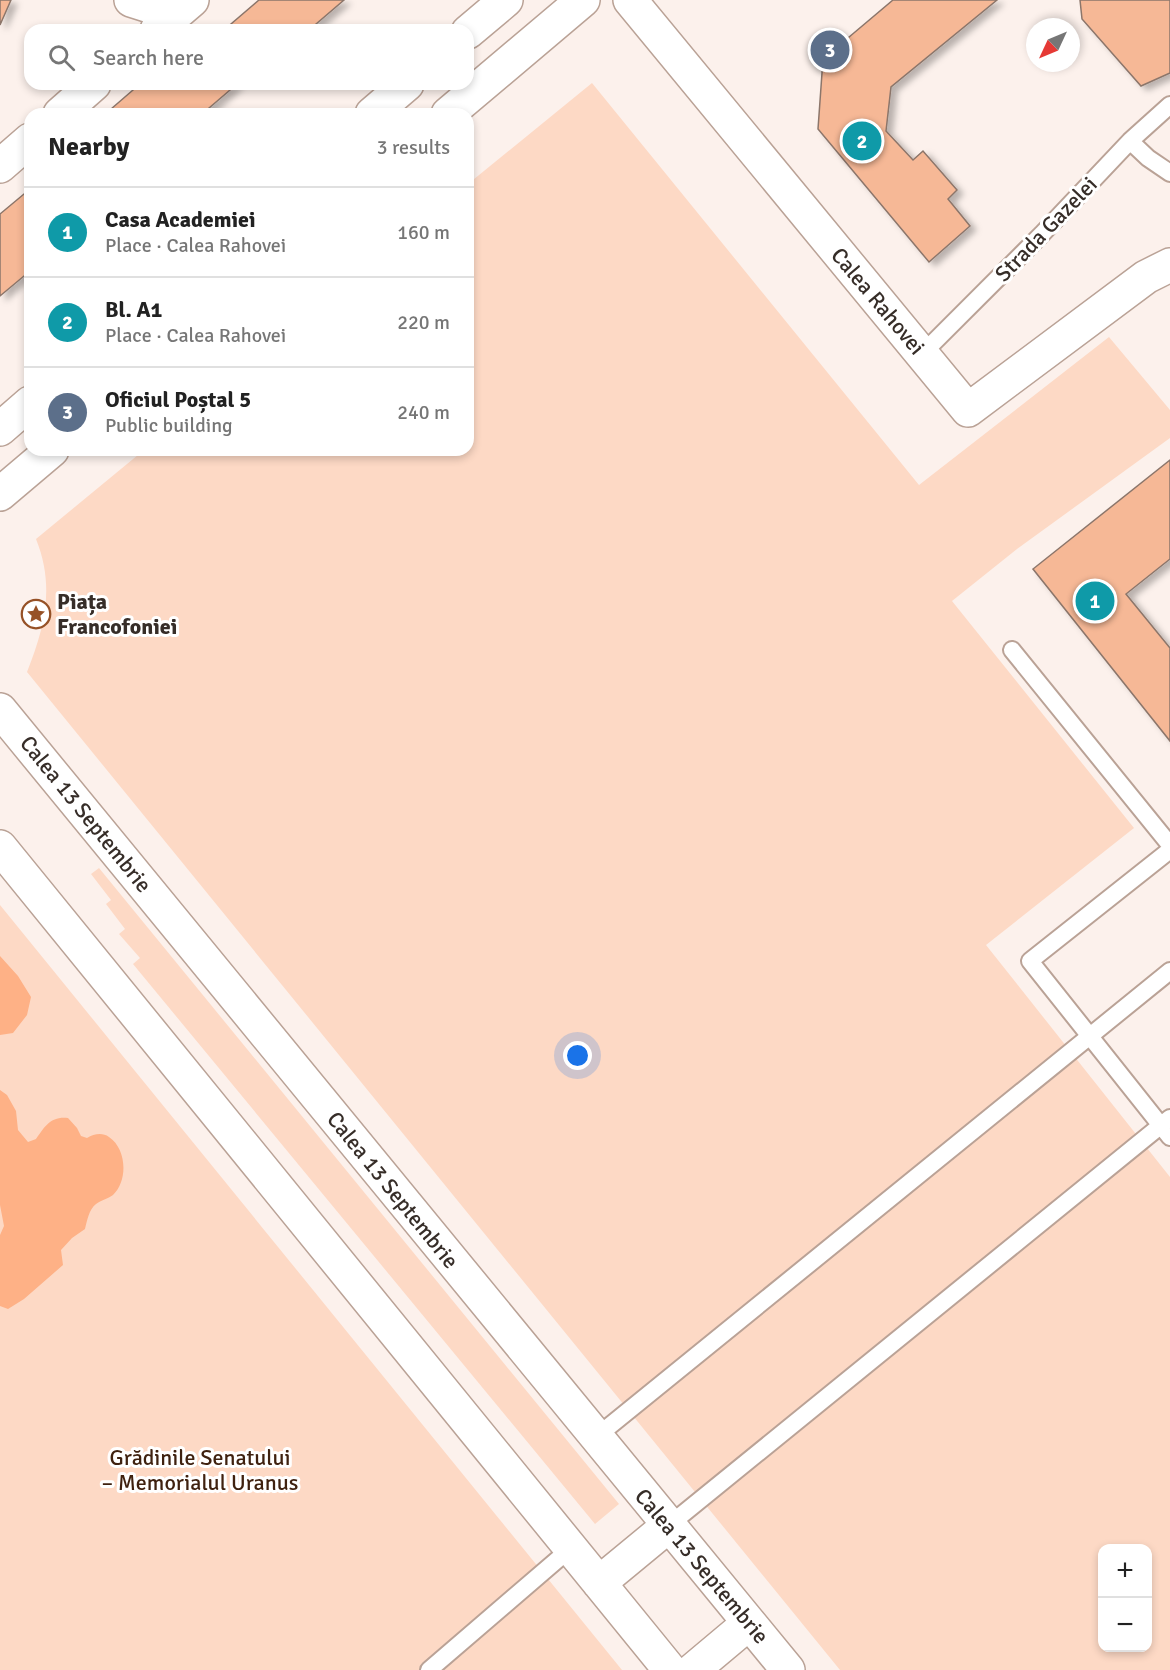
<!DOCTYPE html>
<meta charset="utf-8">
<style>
body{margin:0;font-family:Signika,sans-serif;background:#f6f6f6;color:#222}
.controls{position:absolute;right:18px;bottom:18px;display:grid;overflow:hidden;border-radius:12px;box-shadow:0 3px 9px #0003}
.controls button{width:54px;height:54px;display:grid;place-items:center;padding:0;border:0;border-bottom:2px solid #e0e0e0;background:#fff;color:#222;font:30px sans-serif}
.compass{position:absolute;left:1026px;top:18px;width:54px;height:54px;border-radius:50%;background:#fff;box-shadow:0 3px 9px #0003;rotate:226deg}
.you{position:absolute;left:578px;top:1056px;width:21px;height:21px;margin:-15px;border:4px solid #fff;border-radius:50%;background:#1a73e8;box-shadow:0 0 0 9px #1a73e833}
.badge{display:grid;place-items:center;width:39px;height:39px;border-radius:50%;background:#965126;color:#fff;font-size:20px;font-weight:700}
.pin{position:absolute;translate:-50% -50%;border:3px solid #fff;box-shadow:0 2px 6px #0006}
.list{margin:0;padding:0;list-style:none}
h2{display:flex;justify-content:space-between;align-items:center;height:78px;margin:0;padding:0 24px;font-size:26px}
h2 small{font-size:20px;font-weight:400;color:#767676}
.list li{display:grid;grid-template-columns:39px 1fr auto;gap:18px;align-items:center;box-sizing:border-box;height:90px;padding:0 24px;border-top:2px solid #e0e0e0}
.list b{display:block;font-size:22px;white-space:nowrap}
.list p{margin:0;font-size:20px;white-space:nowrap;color:#767676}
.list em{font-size:20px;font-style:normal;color:#767676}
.icon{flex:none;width:33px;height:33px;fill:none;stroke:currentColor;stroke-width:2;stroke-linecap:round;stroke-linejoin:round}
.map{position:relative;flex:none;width:1170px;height:1670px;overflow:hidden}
.search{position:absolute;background:#fff;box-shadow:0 3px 9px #0003;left:24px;top:24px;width:450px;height:66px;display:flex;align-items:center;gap:15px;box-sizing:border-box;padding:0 21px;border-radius:18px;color:#767676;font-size:22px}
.panel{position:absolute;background:#fff;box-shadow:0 3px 9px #0003;left:24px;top:108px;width:450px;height:348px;border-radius:18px}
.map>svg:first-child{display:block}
.green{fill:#fdd9c5;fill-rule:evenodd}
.forest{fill:#feb186}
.building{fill:#f6b896;stroke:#8c766b;stroke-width:1.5;filter:url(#shadow)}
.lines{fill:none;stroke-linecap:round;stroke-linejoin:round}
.service-casing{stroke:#baa296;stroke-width:20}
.minor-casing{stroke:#baa296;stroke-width:36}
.tertiary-casing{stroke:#baa296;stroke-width:36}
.secondary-casing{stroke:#baa296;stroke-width:36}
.primary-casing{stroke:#baa296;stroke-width:36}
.service{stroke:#fff;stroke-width:16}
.minor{stroke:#fff;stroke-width:33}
.tertiary{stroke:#fff;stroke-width:33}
.secondary{stroke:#fff;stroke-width:33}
.primary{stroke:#fff;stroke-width:33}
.labels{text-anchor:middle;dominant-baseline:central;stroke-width:6;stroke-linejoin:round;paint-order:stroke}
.street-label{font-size:22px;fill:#362d28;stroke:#fff}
.poi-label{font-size:22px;font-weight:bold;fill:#362d28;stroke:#fff;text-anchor:start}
.park-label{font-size:22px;fill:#3f210f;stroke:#fff}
</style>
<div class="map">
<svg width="1170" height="1670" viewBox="0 0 1170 1670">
<defs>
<filter id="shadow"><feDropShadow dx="6" dy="4" stdDeviation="3" flood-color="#0004"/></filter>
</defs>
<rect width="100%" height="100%" fill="#fcf1ec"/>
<path class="green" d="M 592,83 L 919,485 L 1109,337 L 1170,410 L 1170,438 L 1017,549 L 952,601 L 1134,828 L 986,945 L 1170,1177 L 1170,1670 L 840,1670 L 27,672 C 45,627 55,586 36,539 L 144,450 L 468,450 L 468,184 ZM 1102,1548 L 1148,1548 L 1148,1648 L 1102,1648 Z
M 99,868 L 619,1504 L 595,1524 L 133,964 L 140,958 L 119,934 L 125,929 L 106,904 L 111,900 L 91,874 Z
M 0,905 L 622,1670 L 0,1670 Z"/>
<path class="forest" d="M 0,956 L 18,976 L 31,997 L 27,1015 L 13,1033 L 0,1035 Z
M 0,1090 L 7,1095 L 16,1111 L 18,1130 L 28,1142 L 36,1139 C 45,1126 51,1116 68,1118 L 77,1128 L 81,1136 L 87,1138 C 94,1134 102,1132 109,1137 C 127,1149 128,1181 113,1195 C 108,1199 101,1200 96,1204 C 89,1209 87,1221 85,1229 L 72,1238 L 61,1250 L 63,1265 L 24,1299 L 8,1309 L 0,1306 L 0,1235 L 4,1226 L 0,1205 Z"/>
<path class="building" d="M 0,0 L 11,0 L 0,25 Z
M 259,0 L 344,0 L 309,30 L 224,30 Z
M 893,0 L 997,0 L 891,87 L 886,131 L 913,160 L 923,151 L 957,190 L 948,199 L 970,226 L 929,262 L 818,129 L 823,59 Z
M 1080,0 L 1170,0 L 1170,73 L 1141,86 L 1082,19 Z
M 140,84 L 237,84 L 202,114 L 115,114 L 111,109 Z
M 30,189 L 30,271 L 0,296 L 0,214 Z
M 1170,460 L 1170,559 L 1126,594 L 1170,648 L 1170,741 L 1033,569 Z"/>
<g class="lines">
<g class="service-casing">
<path id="service" d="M 1130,141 L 1148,158 L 1170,173
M 922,354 L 1042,234 L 1130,141 L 1170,105
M 1012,650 L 1170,845
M 1170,850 L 1030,961 L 1170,1137
M 596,1437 L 1170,971
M 668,1526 L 1170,1118
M 429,1670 L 571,1548"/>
</g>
<g class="minor-casing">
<path id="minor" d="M 131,0 L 175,14
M 157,30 L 192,0
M 60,114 L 94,84
M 0,166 L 30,140"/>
</g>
<g class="tertiary-casing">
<path id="tertiary" d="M 630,0 L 968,410 L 1146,277 L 1170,265"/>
</g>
<g class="secondary-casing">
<path id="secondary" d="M 0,710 L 788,1670
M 0,847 L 670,1670
M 599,1583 L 668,1526
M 693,1670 L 749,1623"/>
</g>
<g class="primary-casing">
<path id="primary" d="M 468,32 L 506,0
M 372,114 L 407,84
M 448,114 L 583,0
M 0,429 L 30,403
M 0,494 L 52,450"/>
</g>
<use href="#service" class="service"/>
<use href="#minor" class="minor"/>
<use href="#tertiary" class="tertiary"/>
<use href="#secondary" class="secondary"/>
<use href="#primary" class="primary"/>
</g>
<defs>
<g id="sight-ring" transform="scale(1.5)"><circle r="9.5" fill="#fff" stroke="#965126" stroke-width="1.5"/><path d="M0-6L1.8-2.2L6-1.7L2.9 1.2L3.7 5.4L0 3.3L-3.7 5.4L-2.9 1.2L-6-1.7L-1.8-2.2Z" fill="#965126"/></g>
</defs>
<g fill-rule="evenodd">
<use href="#sight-ring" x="36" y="614"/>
</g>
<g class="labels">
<g class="street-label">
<text transform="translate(1046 229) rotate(-46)">Strada Gazelei</text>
<text transform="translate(878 301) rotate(50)">Calea Rahovei</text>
<text transform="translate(86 814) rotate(51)">Calea 13 Septembrie</text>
<text transform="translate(393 1190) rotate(51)">Calea 13 Septembrie</text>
<text transform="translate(702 1566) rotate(50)">Calea 13 Septembrie</text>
</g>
<g class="poi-label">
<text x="57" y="601">Piața<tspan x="57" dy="25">Francofoniei</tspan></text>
</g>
<g class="park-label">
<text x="200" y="1457">Grădinile Senatului<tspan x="200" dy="25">– Memorialul Uranus</tspan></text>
</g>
</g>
</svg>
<div class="controls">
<button>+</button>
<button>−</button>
</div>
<svg class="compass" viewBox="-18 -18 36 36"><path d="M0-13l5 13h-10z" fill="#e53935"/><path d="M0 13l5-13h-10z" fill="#767676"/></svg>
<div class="you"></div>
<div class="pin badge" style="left:1095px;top:601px;background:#0f9aa8">1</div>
<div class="pin badge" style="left:862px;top:141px;background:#0f9aa8">2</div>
<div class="pin badge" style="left:830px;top:50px;background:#5c6f8a">3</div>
<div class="search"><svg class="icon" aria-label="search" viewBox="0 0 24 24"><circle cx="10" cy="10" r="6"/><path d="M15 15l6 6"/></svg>Search here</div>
<section class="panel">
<h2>Nearby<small>3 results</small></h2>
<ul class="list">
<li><span class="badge" style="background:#0f9aa8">1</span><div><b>Casa Academiei</b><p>Place · Calea Rahovei</p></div><em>160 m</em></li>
<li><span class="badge" style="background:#0f9aa8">2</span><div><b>Bl. A1</b><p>Place · Calea Rahovei</p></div><em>220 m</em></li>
<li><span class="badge" style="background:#5c6f8a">3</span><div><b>Oficiul Poștal 5</b><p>Public building</p></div><em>240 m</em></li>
</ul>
</section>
</div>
